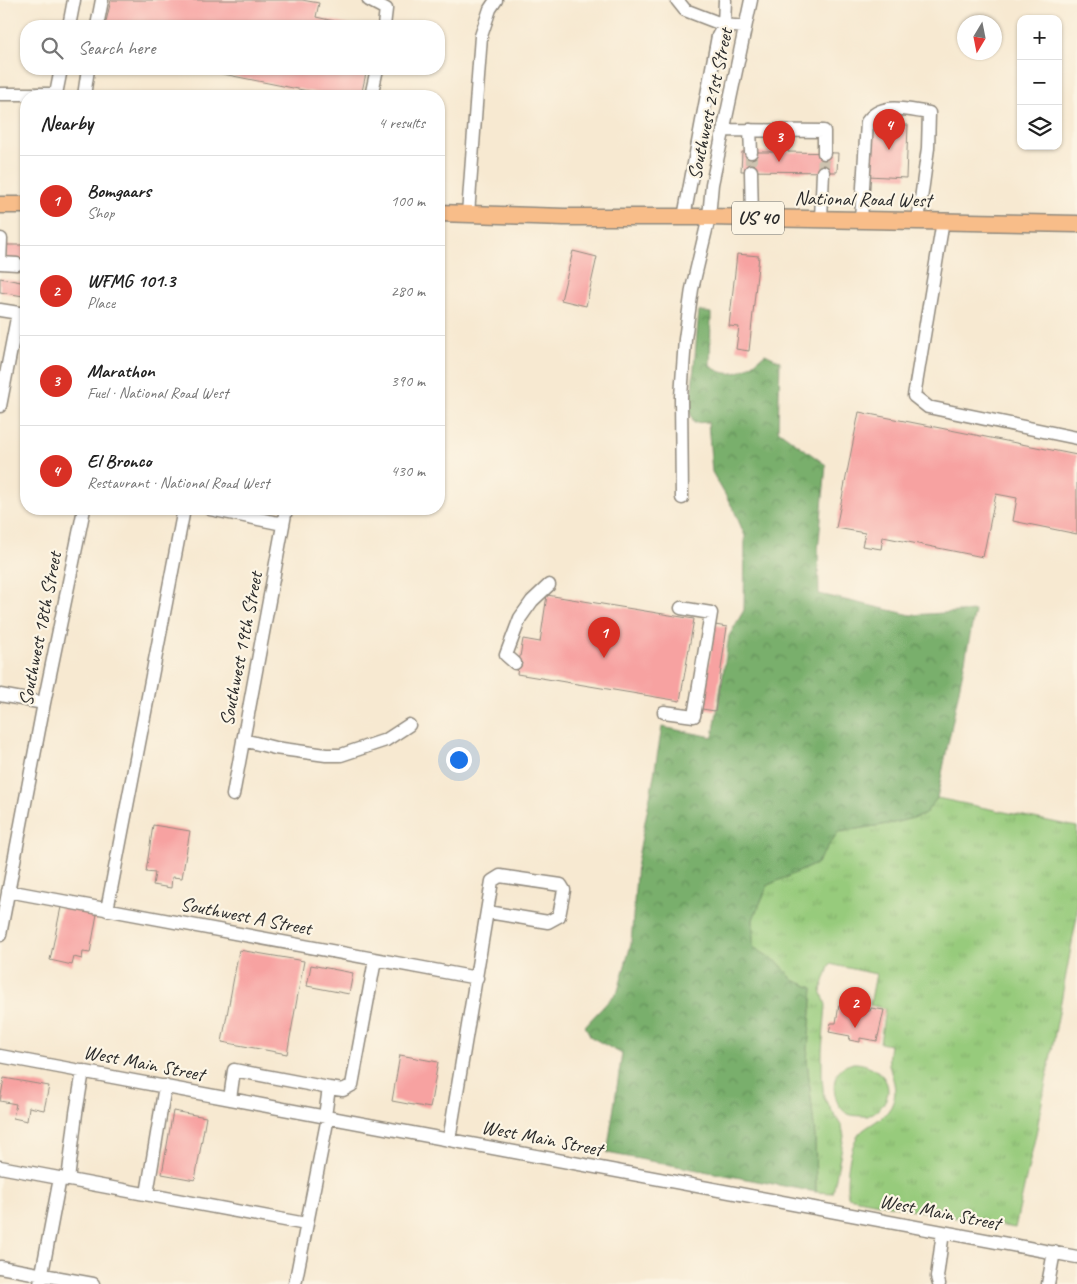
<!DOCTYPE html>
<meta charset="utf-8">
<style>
body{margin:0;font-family:Caveat,sans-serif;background:#f2f2f2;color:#222}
.controls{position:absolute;right:15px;top:15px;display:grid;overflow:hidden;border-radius:10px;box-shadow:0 1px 4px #0004}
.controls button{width:45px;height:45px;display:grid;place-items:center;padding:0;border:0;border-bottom:1px solid #e0e0e0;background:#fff;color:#222;font:25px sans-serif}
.compass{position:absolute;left:957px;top:15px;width:45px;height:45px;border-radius:50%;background:#fff;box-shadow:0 1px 4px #0004;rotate:190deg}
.you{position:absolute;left:458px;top:759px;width:18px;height:18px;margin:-12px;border:4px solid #fff;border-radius:50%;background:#1a73e8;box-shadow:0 0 0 8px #1a73e833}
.badge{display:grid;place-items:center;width:32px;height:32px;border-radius:50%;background:#d93025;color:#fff;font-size:16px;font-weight:700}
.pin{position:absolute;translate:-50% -41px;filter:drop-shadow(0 1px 2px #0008)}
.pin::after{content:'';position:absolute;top:26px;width:18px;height:15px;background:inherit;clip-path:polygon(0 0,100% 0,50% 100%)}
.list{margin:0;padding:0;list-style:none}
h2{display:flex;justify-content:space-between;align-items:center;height:65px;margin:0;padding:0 20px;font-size:21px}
h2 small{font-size:16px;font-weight:400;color:#767676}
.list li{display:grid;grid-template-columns:32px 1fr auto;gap:15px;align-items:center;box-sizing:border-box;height:90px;padding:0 20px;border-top:1px solid #e0e0e0}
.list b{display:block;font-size:19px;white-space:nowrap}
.list p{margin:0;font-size:16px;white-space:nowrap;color:#767676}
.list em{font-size:16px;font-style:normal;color:#767676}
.icon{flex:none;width:28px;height:28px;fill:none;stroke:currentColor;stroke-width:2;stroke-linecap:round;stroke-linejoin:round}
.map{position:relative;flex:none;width:1077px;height:1284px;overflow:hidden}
.search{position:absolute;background:#fff;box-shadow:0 1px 4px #0004;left:20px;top:20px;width:425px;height:55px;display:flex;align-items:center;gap:12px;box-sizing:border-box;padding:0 18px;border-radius:20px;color:#767676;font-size:19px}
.panel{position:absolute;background:#fff;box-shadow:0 1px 4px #0004;left:20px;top:90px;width:425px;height:425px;border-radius:20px}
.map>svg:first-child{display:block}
.grass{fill:url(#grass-tufts);stroke:#617b54}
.forest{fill:url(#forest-crowns);stroke:#526d4c}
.building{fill:#f7a2a1}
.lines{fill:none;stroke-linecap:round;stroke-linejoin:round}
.minor-tunnel{stroke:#cec3b0;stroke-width:12;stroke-dasharray:12 6;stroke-linecap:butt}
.minor-casing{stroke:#918a7e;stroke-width:15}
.major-casing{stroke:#918a7e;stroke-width:19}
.minor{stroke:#fff;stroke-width:12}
.major{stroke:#f8bd89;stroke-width:16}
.labels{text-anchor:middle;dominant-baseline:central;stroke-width:4.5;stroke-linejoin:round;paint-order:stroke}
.shield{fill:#fcf5e5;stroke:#6a6863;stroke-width:1}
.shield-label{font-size:19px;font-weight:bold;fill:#2b2b2b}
.street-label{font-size:20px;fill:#2b2b2b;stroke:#fcf5e5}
</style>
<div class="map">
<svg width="1077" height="1284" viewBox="0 0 1077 1284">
<defs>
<pattern id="grass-tufts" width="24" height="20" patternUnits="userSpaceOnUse" patternTransform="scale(1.25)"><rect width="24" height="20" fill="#97cb7c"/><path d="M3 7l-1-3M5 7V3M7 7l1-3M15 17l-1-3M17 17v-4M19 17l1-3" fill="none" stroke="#82ae6b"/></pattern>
<pattern id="forest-crowns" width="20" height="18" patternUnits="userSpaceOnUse" patternTransform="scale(1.25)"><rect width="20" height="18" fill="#79af6c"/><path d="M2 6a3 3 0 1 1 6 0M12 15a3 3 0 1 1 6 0" fill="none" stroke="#638f59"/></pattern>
</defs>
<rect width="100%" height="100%" fill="#fcf5e5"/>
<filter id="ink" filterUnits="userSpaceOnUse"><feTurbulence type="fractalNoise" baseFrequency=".02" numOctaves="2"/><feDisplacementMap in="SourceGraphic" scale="10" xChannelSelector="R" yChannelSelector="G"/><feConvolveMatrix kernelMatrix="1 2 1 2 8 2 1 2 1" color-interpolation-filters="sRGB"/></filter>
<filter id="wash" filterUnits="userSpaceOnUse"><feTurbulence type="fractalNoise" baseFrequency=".0096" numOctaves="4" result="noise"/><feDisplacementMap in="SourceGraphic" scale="20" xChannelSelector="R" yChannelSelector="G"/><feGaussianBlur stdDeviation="1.12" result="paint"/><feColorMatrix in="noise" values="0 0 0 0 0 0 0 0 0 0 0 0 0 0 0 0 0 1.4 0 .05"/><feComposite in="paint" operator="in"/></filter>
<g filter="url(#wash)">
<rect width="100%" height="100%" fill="#f7e9d1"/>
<path class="grass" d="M 937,798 L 1077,827 L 1077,916 L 1037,1129 L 1015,1228 L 972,1221 L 848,1197 C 845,1181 849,1142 862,1131 C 873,1122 888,1117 893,1102 C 898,1088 892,1078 889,1065 C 888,1058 889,1052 890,1045 L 880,1043 L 885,1009 L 870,1005 L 876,974 L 830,964 L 821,990 L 826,1005 L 822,1051 L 822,1078 L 824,1098 L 842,1127 L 844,1136 L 833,1193 L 816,1192 L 815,1137 L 807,1060 L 813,988 L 793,980 L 779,963 L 752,947 L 753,919 L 768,885 L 816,864 L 838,832 L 893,823 L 924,815 Z
M 853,1063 C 873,1062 899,1082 883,1104 C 880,1109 873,1113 868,1116 C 861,1116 853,1116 848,1114 C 834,1107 830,1083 839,1071 C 842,1066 848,1065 853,1063 Z"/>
<path class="forest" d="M 699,311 L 711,313 L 710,366 C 733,382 747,369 765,354 L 780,361 L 778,430 L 826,465 L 818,551 L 819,594 L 911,615 L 975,611 L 937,798 L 924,815 L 894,823 L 838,832 L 816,864 L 768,885 L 753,919 L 753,947 L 779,963 L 793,980 L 813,988 L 807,1060 L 815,1137 L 816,1192 L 607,1153 L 622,1054 L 591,1037 L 585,1026 L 618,991 L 631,944 L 637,862 L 653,781 L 662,727 L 713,737 L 729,636 L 744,610 L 745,536 L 734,510 L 712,472 L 708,422 L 694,423 L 690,412 Z"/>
<g id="blocks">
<path class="building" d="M 111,0 L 302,0 L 319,3 L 316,17 L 356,26 L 105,26 Z
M 198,69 L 367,69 L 361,96 L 333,96 Z
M 884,115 L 902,116 L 902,125 L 908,125 L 906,178 L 868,176 L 872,124 L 884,124 Z
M 775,140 L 788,140 L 788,152 L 838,153 L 837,172 L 741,171 L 742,152 L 776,152 Z
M 6,245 L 26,245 L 26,267 L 17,267 L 6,260 Z
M 573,251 L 597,257 L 586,306 L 561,300 Z
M 737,254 L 759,256 L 749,351 L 736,349 L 739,327 L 729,326 Z
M 0,278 L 26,283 L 23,296 L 0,292 Z
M 859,412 L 1077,455 L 1077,534 L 1013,521 L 1017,498 L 996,494 L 983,557 L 883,537 L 881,549 L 862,546 L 865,533 L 836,528 Z
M 547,595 L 694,619 L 680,701 L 517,674 L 523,639 L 540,642 Z
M 715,625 L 727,627 L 715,711 L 702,709 Z
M 153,825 L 190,831 L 182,878 L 172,877 L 171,888 L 153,885 L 155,873 L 146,872 Z
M 61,907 L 97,914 L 90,953 L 83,952 L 82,959 L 74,957 L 72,965 L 50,960 Z
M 239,950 L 304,961 L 287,1054 L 222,1042 Z
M 311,965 L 353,973 L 349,994 L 307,986 Z
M 839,1005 L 870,1011 L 871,1008 L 884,1010 L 877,1041 L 860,1038 L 860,1042 L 849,1040 L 850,1036 L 829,1032 L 831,1023 L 836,1023 Z
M 400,1055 L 438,1062 L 430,1108 L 392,1101 Z
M 4,1078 L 49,1086 L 44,1110 L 29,1107 L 27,1121 L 13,1118 L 16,1104 L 0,1101 Z
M 173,1111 L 206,1117 L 195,1180 L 162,1174 Z"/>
</g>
</g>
<g filter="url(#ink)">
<use href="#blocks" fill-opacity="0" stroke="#918a7e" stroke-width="1"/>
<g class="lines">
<path class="minor-tunnel" d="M 751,152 L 751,171
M 823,172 L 824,153"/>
<g class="minor-casing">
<path id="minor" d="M 369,0 L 386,9 L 384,26
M 677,0 L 685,10 L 724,25 L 725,0
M 69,26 L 74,0
M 97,26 L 102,0
M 0,94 L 56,94 L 61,69
M 84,96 L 88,69
M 371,96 L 377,69
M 723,130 L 824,131 L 824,153
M 750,130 L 751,152
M 751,171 L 752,218
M 468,214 L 481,36 L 490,9 L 496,0
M 684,217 L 718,36 L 724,25 L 745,27
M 821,219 L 823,172
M 861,220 L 867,122 C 882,101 907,110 929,113 L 928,148 L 918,221
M 943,221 L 914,396 L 928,407 L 1077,438
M 1,239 L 0,263 L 17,264
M 0,310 L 25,314
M 0,406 L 18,313
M 682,498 L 681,397 L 685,339 L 692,289 L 709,217 L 712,184 L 751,0
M 210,509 L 283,524
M 515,663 L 506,655 L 520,618 L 532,601 L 549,585
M 0,695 L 44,703
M 664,712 L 694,716 L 711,613 L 681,608
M 243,740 L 275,748 L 326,755 L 341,755 L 386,740 L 409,725
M 233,795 L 286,509
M 8,891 L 477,978
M 107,910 L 184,509
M 0,935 L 44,703 L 84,509
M 0,1056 L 1077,1257
M 329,1088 L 343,1090 L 352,1085 L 375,960
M 230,1099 L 234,1070 L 329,1088 L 325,1116
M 449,1140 L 492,881 L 500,876 L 561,885 L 564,890 L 559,916 L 548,922 L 488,912
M 0,1167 L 306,1224
M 68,1180 L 76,1113 L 83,1071
M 147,1194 L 165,1086
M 0,1267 L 93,1284
M 40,1284 L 60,1178
M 295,1284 L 328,1117
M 939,1284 L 937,1277 L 943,1232
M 1048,1284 L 1054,1252"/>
</g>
<g class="major-casing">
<path id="major" d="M 0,205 L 26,205
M 439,213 L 564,217 L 709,217 L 1077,224"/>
</g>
<use href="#minor" class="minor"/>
<use href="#major" class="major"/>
</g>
</g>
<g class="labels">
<rect class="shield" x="732" y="201.5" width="52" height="33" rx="4"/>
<g class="shield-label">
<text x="758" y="218">US 40</text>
</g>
<g class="street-label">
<text transform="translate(710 104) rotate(-78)">Southwest 21st Street</text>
<text transform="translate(863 199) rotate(1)">National Road West</text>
<text transform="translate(40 629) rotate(-79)">Southwest 18th Street</text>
<text transform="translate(241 649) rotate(-79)">Southwest 19th Street</text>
<text transform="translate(246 916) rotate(11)">Southwest A Street</text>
<text transform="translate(144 1063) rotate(11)">West Main Street</text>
<text transform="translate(542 1138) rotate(11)">West Main Street</text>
<text transform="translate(940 1212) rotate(11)">West Main Street</text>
</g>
</g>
</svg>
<div class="controls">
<button>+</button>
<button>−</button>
<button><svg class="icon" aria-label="layers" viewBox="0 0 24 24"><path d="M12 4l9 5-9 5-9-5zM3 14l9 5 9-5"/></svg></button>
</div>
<svg class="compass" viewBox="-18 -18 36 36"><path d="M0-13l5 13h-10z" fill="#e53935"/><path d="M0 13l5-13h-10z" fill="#767676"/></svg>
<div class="you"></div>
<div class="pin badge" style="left:604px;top:658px">1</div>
<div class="pin badge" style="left:855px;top:1028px">2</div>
<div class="pin badge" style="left:779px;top:162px">3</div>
<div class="pin badge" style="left:889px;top:150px">4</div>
<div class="search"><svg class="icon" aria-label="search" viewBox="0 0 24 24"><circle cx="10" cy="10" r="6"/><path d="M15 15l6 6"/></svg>Search here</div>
<section class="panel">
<h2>Nearby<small>4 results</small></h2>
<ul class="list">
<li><span class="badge">1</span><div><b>Bomgaars</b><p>Shop</p></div><em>100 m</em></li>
<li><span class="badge">2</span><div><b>WFMG 101.3</b><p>Place</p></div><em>280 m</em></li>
<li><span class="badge">3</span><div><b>Marathon</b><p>Fuel · National Road West</p></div><em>390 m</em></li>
<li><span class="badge">4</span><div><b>El Bronco</b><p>Restaurant · National Road West</p></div><em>430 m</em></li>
</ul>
</section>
</div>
